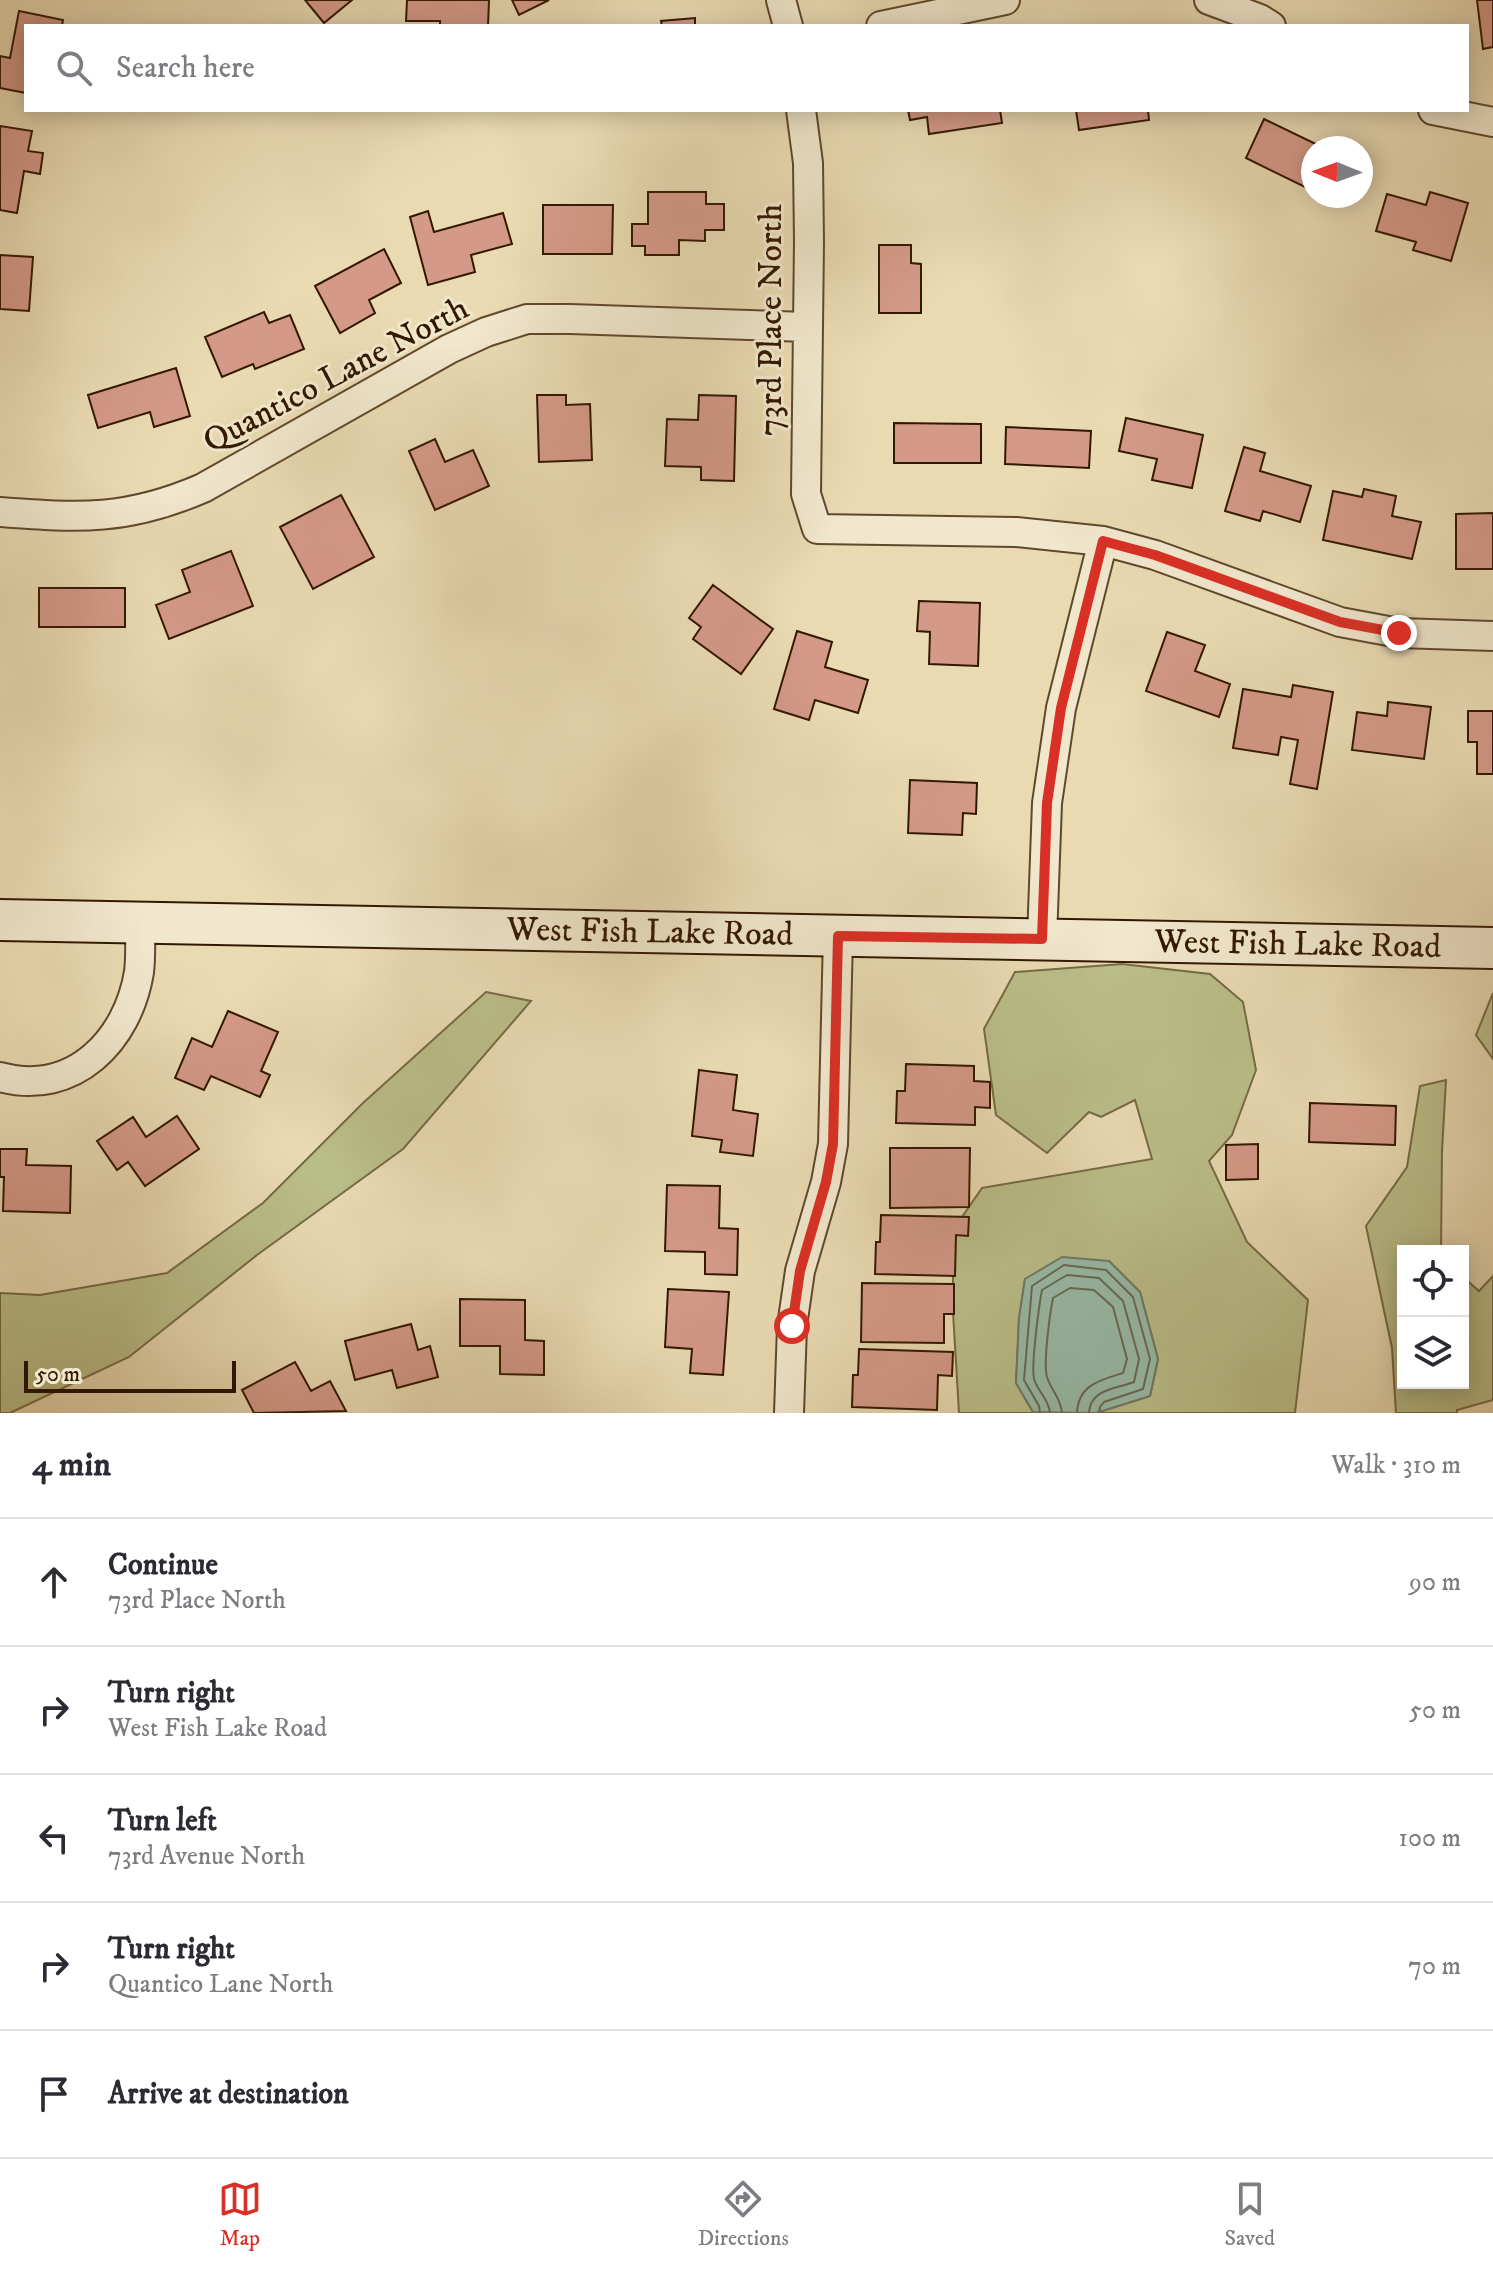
<!DOCTYPE html>
<meta charset="utf-8">
<style>
body{margin:0;font-family:"IM FELL DW Pica",serif;background:#f2f2f3;color:#2b2b33}
.controls{position:absolute;right:24px;bottom:24px;display:grid;overflow:hidden;border-radius:0px;box-shadow:0 4px 20px #0003}
.controls button{width:72px;height:72px;display:grid;place-items:center;padding:0;border:0;border-bottom:2px solid #e1e1e2;background:#fff;color:#2b2b33;font:40px sans-serif}
.compass{position:absolute;left:1301px;top:136px;width:72px;height:72px;border-radius:50%;background:#fff;box-shadow:0 4px 20px #0003;rotate:271deg}
.scale{position:absolute;left:24px;bottom:20px;width:212px;box-sizing:border-box;padding-left:8px;border:4px solid #331800;border-top:0;font-size:22px;line-height:28px;white-space:nowrap;color:#331800;-webkit-text-stroke:6px #f1e7cd;paint-order:stroke}
.stop{position:absolute;width:24px;height:24px;margin:-18px;border:6px solid #d93025;border-radius:50%;background:#fff}
.stop.end{background:#d93025;border-color:#fff;box-shadow:0 2px 8px #0008}
.list{margin:0;padding:0;list-style:none}
h2{display:flex;justify-content:space-between;align-items:center;height:104px;margin:0;padding:0 32px;font-size:34px}
h2 small{font-size:26px;font-weight:400;color:#7c7c81}
.list li{display:grid;grid-template-columns:52px 1fr auto;gap:24px;align-items:center;box-sizing:border-box;height:128px;padding:0 32px;border-top:2px solid #e1e1e2}
.list b{display:block;font-size:30px;white-space:nowrap}
.list p{margin:0;font-size:26px;white-space:nowrap;color:#7c7c81}
.list em{font-size:26px;font-style:normal;color:#7c7c81}
.icon{flex:none;width:44px;height:44px;fill:none;stroke:currentColor;stroke-width:2;stroke-linecap:round;stroke-linejoin:round}
.map{position:relative;flex:none;width:1493px;height:1413px;overflow:hidden}
.search{position:absolute;background:#fff;box-shadow:0 4px 20px #0003;left:24px;right:24px;top:24px;height:88px;display:flex;align-items:center;gap:20px;box-sizing:border-box;padding:0 28px;border-radius:0px;color:#7c7c81;font-size:30px}
.sheet{height:744px;background:#fff}
nav{display:flex;justify-content:space-around;align-items:center;box-sizing:border-box;height:112px;border-top:2px solid #e1e1e2;background:#fff;font-size:22px;color:#7c7c81}
nav a{display:grid;justify-items:center;gap:4px}
nav .on{color:#d93025}
.map>svg:first-child{display:block}
.green{fill:#babe89;stroke:#766b44;stroke-width:2}
.water{fill:#98bba8;stroke:#707a65;stroke-width:2}
.lines{fill:none;stroke-linecap:round;stroke-linejoin:round}
.shore{stroke:#666a54;stroke-width:2}
.building{fill:#d49988;stroke:#331800;stroke-width:2}
.street-casing{stroke:#60482c;stroke-width:32}
.secondary-casing{stroke:#331800;stroke-width:44}
.street{stroke:#f1e7cd;stroke-width:28}
.secondary{stroke:#f1e7cd;stroke-width:40}
.route{stroke:#d93025;stroke-width:10}
.labels{text-anchor:middle;dominant-baseline:central;stroke-width:6;stroke-linejoin:round;paint-order:stroke}
.street-label{font-size:34px;fill:#331800;stroke:#f1e7cd}
</style>
<div class="map">
<svg width="1493" height="1413" viewBox="0 0 1493 1413">
<rect width="100%" height="100%" fill="#e9dab2"/>
<filter id="stains"><feTurbulence type="fractalNoise" baseFrequency=".0025" numOctaves="4"/><feColorMatrix values="0 0 0 0 .2 0 0 0 0 .09 0 0 0 0 .02 0 0 0 .5 -.17"/></filter>
<radialGradient id="worn" r=".72"><stop offset=".6" stop-color="#630" stop-opacity="0"/><stop offset="1" stop-color="#630" stop-opacity=".3"/></radialGradient>
<path class="green" d="M 1122,964 L 1210,974 L 1243,1002 L 1256,1070 L 1232,1135 L 1209,1161 L 1247,1242 L 1308,1300 L 1295,1413 L 1096,1413 L 1150,1396 L 1158,1359 L 1140,1292 L 1109,1261 L 1025,1279 L 1019,1319 L 1016,1383 L 1033,1412 L 1049,1413 L 959,1413 L 953,1312 L 953,1230 L 982,1188 L 1152,1159 L 1135,1100 L 1101,1117 L 1089,1112 L 1047,1153 L 996,1115 L 984,1029 L 1015,972 Z
M 486,992 L 531,1001 L 403,1149 L 257,1255 L 129,1357 L 10,1413 L 0,1413 L 0,1293 L 40,1295 L 167,1273 L 263,1203 L 363,1103 Z
M 1493,993 L 1493,1059 L 1476,1035 Z
M 1446,1080 L 1442,1151 L 1441,1251 L 1403,1251 L 1403,1383 L 1463,1383 L 1463,1277 L 1479,1291 L 1493,1276 L 1493,1400 L 1457,1410 L 1457,1413 L 1396,1413 L 1392,1348 L 1366,1226 L 1407,1167 L 1420,1086 Z"/>
<path class="water" d="M 1062,1257 L 1109,1261 L 1140,1292 L 1158,1359 L 1150,1396 L 1096,1413 L 1033,1412 L 1016,1383 L 1019,1318 L 1025,1279 Z"/>
<g class="lines">
<path class="shore" d="M 1040,1413 L 1039,1406 L 1024,1380 L 1032,1286 L 1064,1265 L 1106,1270 L 1133,1297 L 1150,1359 L 1143,1389 L 1104,1402 L 1100,1407 L 1099,1413
M 1050,1413 C 1049,1399 1038,1392 1034,1379 C 1031,1365 1039,1305 1042,1290 L 1067,1275 L 1099,1278 L 1123,1301 L 1139,1359 L 1134,1382 C 1116,1389 1090,1389 1089,1413
M 1062,1413 C 1061,1398 1051,1390 1047,1377 C 1043,1363 1050,1313 1053,1298 L 1070,1288 L 1094,1290 L 1113,1307 L 1127,1359 L 1123,1373 C 1100,1380 1078,1385 1077,1413"/>
</g>
<path class="building" d="M 305,0 L 352,0 L 324,23 Z
M 407,0 L 489,0 L 488,26 L 440,26 L 440,21 L 406,21 Z
M 512,0 L 549,0 L 519,15 Z
M 1477,0 L 1493,0 L 1493,47 L 1483,49 Z
M 19,11 L 63,20 L 62,26 L 26,26 L 26,93 L 0,88 L 0,56 L 10,58 Z
M 695,18 L 695,26 L 662,26 L 661,21 Z
M 908,110 L 1000,110 L 1002,123 L 929,134 L 927,117 L 910,120 Z
M 1076,110 L 1148,110 L 1149,120 L 1079,130 Z
M 1264,119 L 1324,148 L 1313,148 L 1313,191 L 1246,158 Z
M 0,126 L 32,131 L 28,151 L 43,153 L 40,174 L 24,171 L 17,213 L 0,210 Z
M 648,192 L 706,192 L 706,204 L 724,204 L 724,230 L 705,230 L 705,241 L 679,240 L 679,255 L 645,255 L 645,246 L 632,246 L 632,224 L 648,224 Z
M 1430,192 L 1468,203 L 1451,261 L 1413,250 L 1416,242 L 1376,231 L 1387,194 L 1426,205 Z
M 543,205 L 613,205 L 612,254 L 543,254 Z
M 428,211 L 434,232 L 503,213 L 512,244 L 471,255 L 475,272 L 428,285 L 410,217 Z
M 879,245 L 911,245 L 911,263 L 921,264 L 921,313 L 879,313 Z
M 384,249 L 401,283 L 369,300 L 375,313 L 340,333 L 315,286 Z
M 0,255 L 33,257 L 29,311 L 0,309 Z
M 264,312 L 269,323 L 290,315 L 304,349 L 255,369 L 253,364 L 222,377 L 205,337 Z
M 176,368 L 190,416 L 154,427 L 150,412 L 98,428 L 88,395 Z
M 537,395 L 566,395 L 566,405 L 590,404 L 592,460 L 539,462 Z
M 699,395 L 736,396 L 734,481 L 701,480 L 701,467 L 665,466 L 667,419 L 698,420 Z
M 1126,418 L 1203,435 L 1192,488 L 1152,480 L 1157,459 L 1119,451 Z
M 894,423 L 981,424 L 981,463 L 894,463 Z
M 1006,427 L 1091,431 L 1089,468 L 1005,464 Z
M 435,439 L 445,462 L 473,450 L 489,486 L 435,510 L 409,451 Z
M 1244,447 L 1265,453 L 1260,471 L 1311,486 L 1300,522 L 1263,511 L 1260,521 L 1225,511 Z
M 1364,489 L 1396,496 L 1392,516 L 1421,522 L 1412,559 L 1323,540 L 1333,491 L 1362,497 Z
M 341,495 L 374,557 L 313,589 L 280,527 Z
M 1493,513 L 1493,569 L 1456,569 L 1456,514 Z
M 231,551 L 253,606 L 169,639 L 156,605 L 190,592 L 182,570 Z
M 713,585 L 773,629 L 741,674 L 693,639 L 701,627 L 689,618 Z
M 39,588 L 125,588 L 125,627 L 39,627 Z
M 919,601 L 980,603 L 978,666 L 929,664 L 930,632 L 917,631 Z
M 797,631 L 832,642 L 825,667 L 868,680 L 858,713 L 815,700 L 809,720 L 774,709 Z
M 1167,632 L 1205,645 L 1195,671 L 1230,684 L 1219,717 L 1146,691 Z
M 1293,685 L 1333,692 L 1317,789 L 1290,784 L 1298,740 L 1281,737 L 1278,755 L 1233,748 L 1243,689 L 1291,697 Z
M 1388,702 L 1431,707 L 1424,759 L 1352,750 L 1357,712 L 1387,716 Z
M 1468,711 L 1493,711 L 1493,774 L 1477,774 L 1477,742 L 1468,742 Z
M 910,780 L 977,783 L 976,814 L 963,813 L 962,835 L 908,833 Z
M 228,1011 L 278,1032 L 261,1071 L 270,1075 L 260,1097 L 211,1076 L 204,1090 L 175,1078 L 192,1038 L 212,1047 Z
M 906,1064 L 974,1066 L 974,1081 L 990,1082 L 990,1108 L 975,1107 L 975,1125 L 896,1123 L 897,1091 L 905,1091 Z
M 699,1070 L 737,1075 L 733,1110 L 758,1114 L 753,1156 L 720,1152 L 722,1140 L 692,1136 Z
M 1310,1103 L 1396,1106 L 1395,1145 L 1309,1142 Z
M 177,1116 L 199,1149 L 145,1186 L 128,1162 L 117,1170 L 97,1141 L 133,1117 L 146,1137 Z
M 1258,1144 L 1258,1179 L 1226,1180 L 1226,1145 Z
M 890,1148 L 970,1148 L 969,1207 L 890,1208 Z
M 0,1149 L 27,1149 L 26,1165 L 71,1166 L 70,1213 L 3,1211 L 4,1177 L 0,1177 Z
M 667,1185 L 720,1186 L 719,1228 L 738,1229 L 737,1275 L 705,1274 L 705,1252 L 665,1251 Z
M 881,1215 L 969,1217 L 968,1236 L 956,1235 L 955,1276 L 875,1274 L 876,1242 L 880,1242 Z
M 862,1283 L 954,1284 L 954,1314 L 944,1314 L 944,1343 L 861,1342 Z
M 668,1289 L 729,1292 L 723,1375 L 690,1373 L 692,1349 L 665,1347 Z
M 460,1299 L 525,1300 L 525,1340 L 544,1341 L 544,1375 L 500,1374 L 500,1346 L 460,1346 Z
M 411,1324 L 418,1350 L 430,1346 L 438,1377 L 397,1388 L 392,1370 L 355,1380 L 345,1341 Z
M 859,1349 L 953,1352 L 952,1376 L 938,1375 L 937,1410 L 852,1407 L 853,1375 L 858,1375 Z
M 295,1362 L 311,1391 L 330,1381 L 346,1411 L 254,1413 L 242,1390 Z"/>
<g class="lines">
<g class="street-casing">
<path id="street" d="M 781,0 L 788,26
M 1209,0 L 1260,19 L 1271,26
M 881,26 L 1005,0
M 801,110 L 808,163 L 809,242 L 806,494 L 817,529 L 1016,532 L 1103,541 L 1155,555 L 1340,622 L 1399,633 L 1493,636
M 1433,110 L 1493,122
M 0,512 C 80,518 127,521 203,488 L 449,349 L 486,332 L 527,319 L 570,319 L 807,327
M 1042,939 L 1047,803 L 1061,708 L 1103,541
M 0,1077 C 74,1097 128,1040 139,972 C 141,956 140,938 140,922
M 789,1413 L 792,1326 L 800,1271 L 826,1182 L 833,1144 L 838,936"/>
</g>
<g class="secondary-casing">
<g id="secondary">
<path id="s1" d="M 0,920 L 1493,948"/>
</g>
</g>
<use href="#street" class="street"/>
<use href="#secondary" class="secondary"/>
</g>
<g class="lines">
<path class="route" d="M 792,1326 L 800,1271 L 826,1182 L 833,1144 L 838,936 L 1042,939 L 1047,803 L 1061,708 L 1103,541 L 1155,555 L 1340,622 L 1399,633"/>
</g>
<g class="labels">
<g class="street-label">
<text transform="translate(771 320) rotate(-90)">73rd Place North</text>
<text transform="translate(336 375) rotate(-28)">Quantico Lane North</text>
<text stroke="none"><textPath href="#s1" startOffset="650">West Fish Lake Road</textPath></text>
<text stroke="none"><textPath href="#s1" startOffset="1298">West Fish Lake Road</textPath></text>
</g>
</g>
<rect width="100%" height="100%" filter="url(#stains)"/>
<rect width="100%" height="100%" fill="url(#worn)"/>
</svg>
<div class="controls">
<button><svg class="icon" aria-label="locate" viewBox="0 0 24 24"><circle cx="12" cy="12" r="6"/><path d="M12 2v4M12 18v4M2 12h4M18 12h4"/></svg></button>
<button><svg class="icon" aria-label="layers" viewBox="0 0 24 24"><path d="M12 4l9 5-9 5-9-5zM3 14l9 5 9-5"/></svg></button>
</div>
<svg class="compass" viewBox="-18 -18 36 36"><path d="M0-13l5 13h-10z" fill="#e53935"/><path d="M0 13l5-13h-10z" fill="#7c7c81"/></svg>
<div class="scale">50 m</div>
<div class="stop" style="left:792px;top:1326px"></div>
<div class="stop end" style="left:1399px;top:633px"></div>
<div class="search"><svg class="icon" aria-label="search" viewBox="0 0 24 24"><circle cx="10" cy="10" r="6"/><path d="M15 15l6 6"/></svg>Search here</div>
</div>
<section class="sheet">
<h2>4 min<small>Walk · 310 m</small></h2>
<ul class="list">
<li><svg class="icon" aria-label="ahead" viewBox="0 0 24 24"><path d="M12 20V5M6 11l6-6 6 6"/></svg><div><b>Continue</b><p>73rd Place North</p></div><em>90 m</em></li>
<li><svg class="icon" aria-label="right" viewBox="0 0 24 24"><path d="M7 20v-9h11M14 6l5 5-5 5"/></svg><div><b>Turn right</b><p>West Fish Lake Road</p></div><em>50 m</em></li>
<li><svg class="icon" aria-label="left" viewBox="0 0 24 24"><path d="M17 20v-9H6M10 6l-5 5 5 5"/></svg><div><b>Turn left</b><p>73rd Avenue North</p></div><em>100 m</em></li>
<li><svg class="icon" aria-label="right" viewBox="0 0 24 24"><path d="M7 20v-9h11M14 6l5 5-5 5"/></svg><div><b>Turn right</b><p>Quantico Lane North</p></div><em>70 m</em></li>
<li><svg class="icon" aria-label="arrive" viewBox="0 0 24 24"><path d="M6 21V4h12l-3 4 3 4H6"/></svg><div><b>Arrive at destination</b></div></li>
</ul>
</section>
<nav>
<a class="on"><svg class="icon" aria-label="map" viewBox="0 0 24 24"><path d="M3 6l6-2 6 2 6-2v14l-6 2-6-2-6 2zM9 4v14M15 6v14"/></svg>Map</a>
<a><svg class="icon" aria-label="directions" viewBox="0 0 24 24"><path d="M12 3l9 9-9 9-9-9zM9 14v-3h6M13 9l2 2-2 2"/></svg>Directions</a>
<a><svg class="icon" aria-label="saved" viewBox="0 0 24 24"><path d="M7 4h10v16l-5-4-5 4z"/></svg>Saved</a>
</nav>
